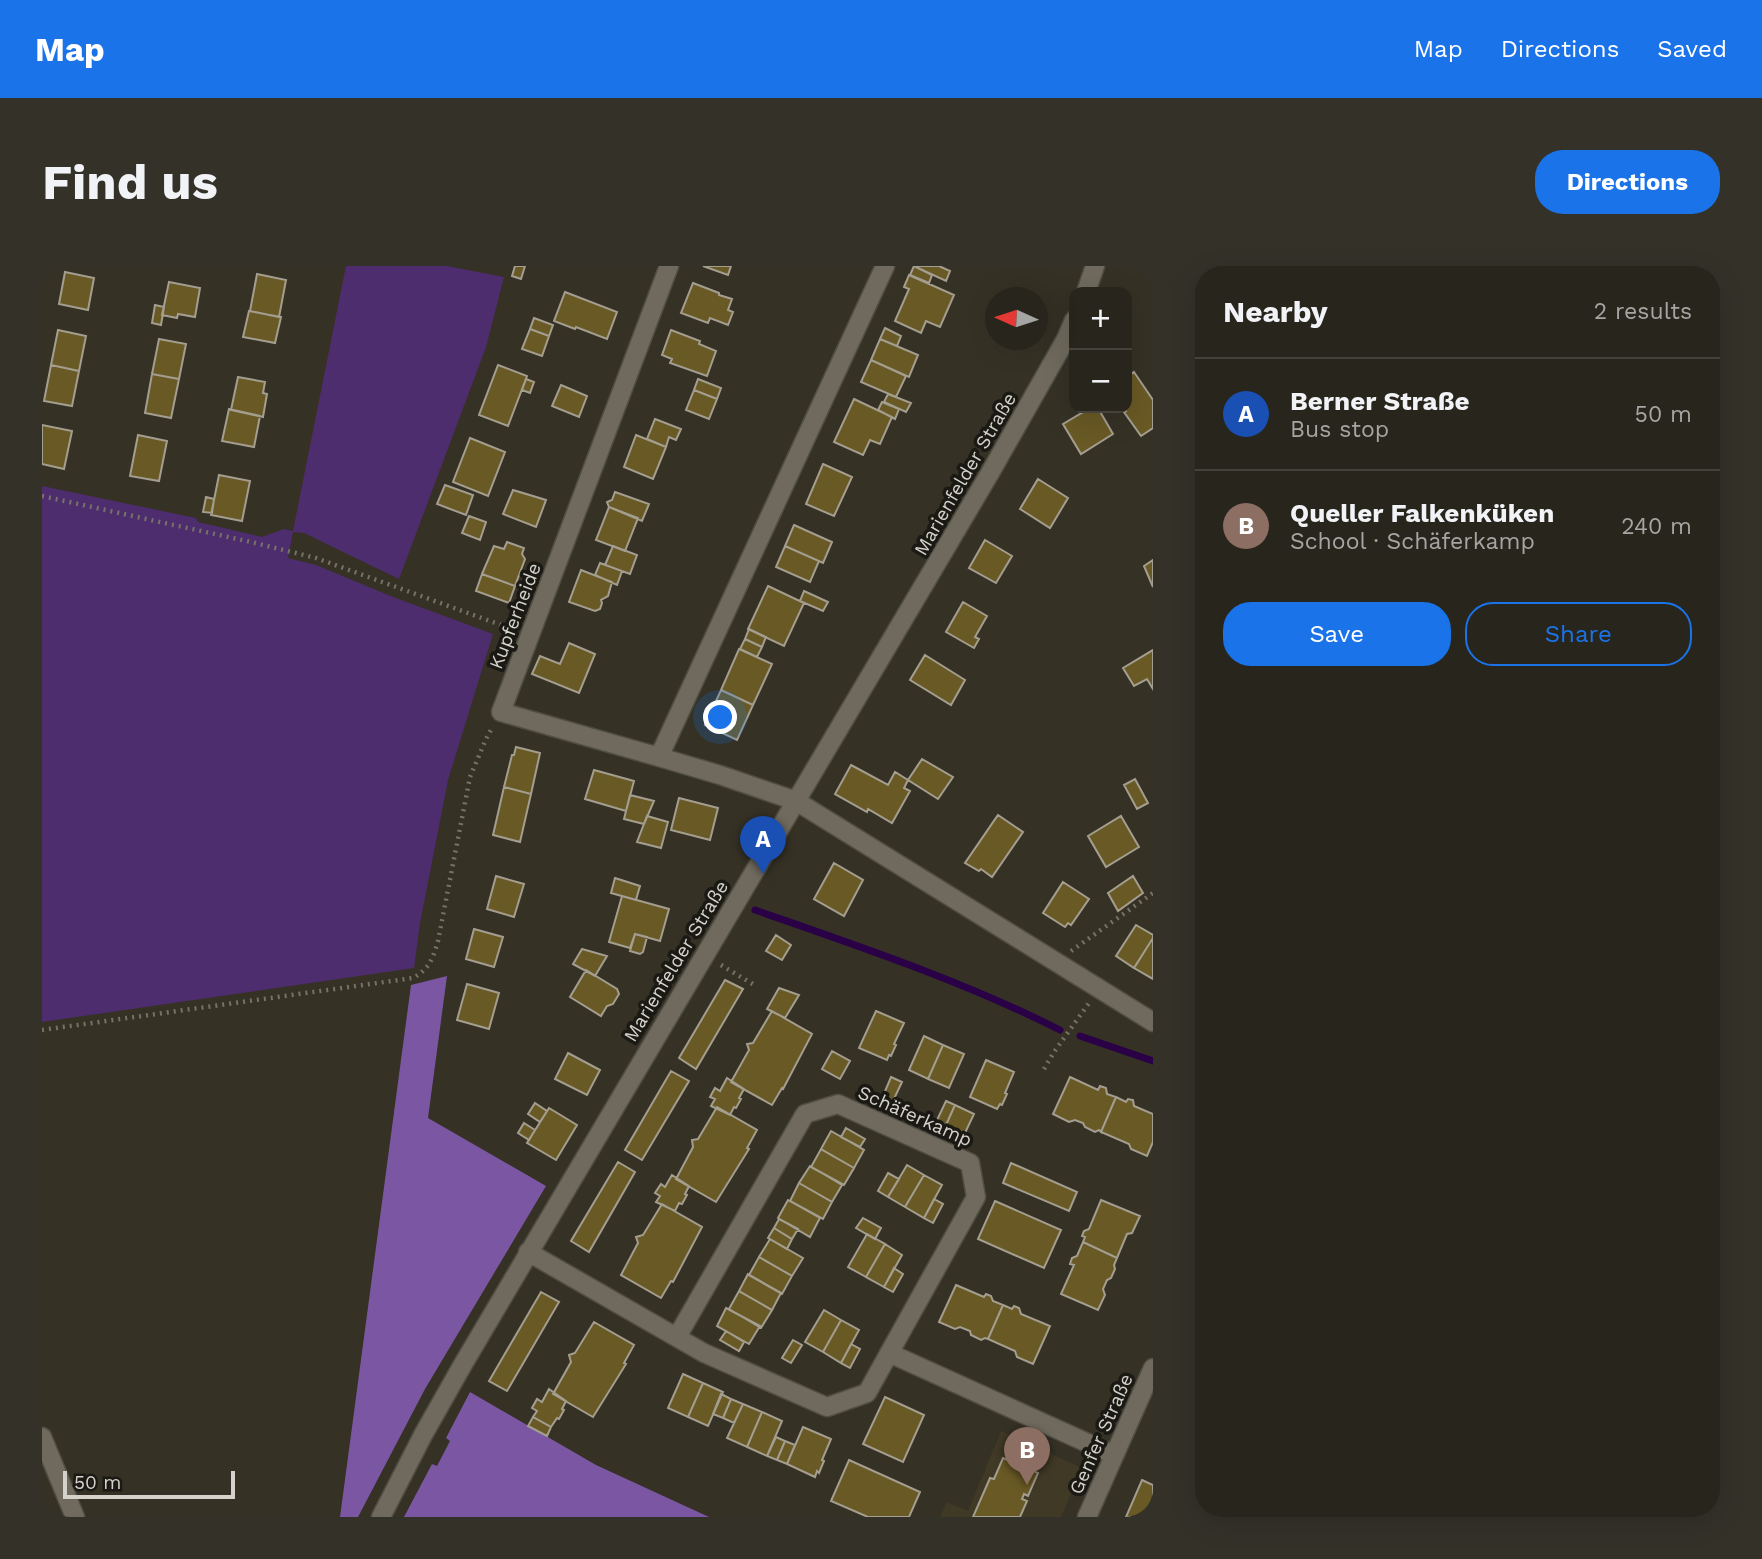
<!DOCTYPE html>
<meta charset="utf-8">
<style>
body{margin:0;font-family:"Work Sans",sans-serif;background:#343129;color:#f1f3f6}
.controls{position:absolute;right:21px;top:21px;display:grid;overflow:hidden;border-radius:14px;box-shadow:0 7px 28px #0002}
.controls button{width:63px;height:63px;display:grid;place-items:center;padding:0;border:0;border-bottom:2px solid #44423b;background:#28251c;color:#f1f3f6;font:35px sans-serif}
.compass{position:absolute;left:943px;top:21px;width:63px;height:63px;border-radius:50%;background:#28251c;box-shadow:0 7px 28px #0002;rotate:273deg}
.scale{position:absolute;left:21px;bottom:18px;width:172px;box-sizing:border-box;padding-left:7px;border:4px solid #d4d2ca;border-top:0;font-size:19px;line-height:24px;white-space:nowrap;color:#d4d2ca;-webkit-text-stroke:5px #1b1914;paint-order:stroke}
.you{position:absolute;left:679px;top:452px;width:24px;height:24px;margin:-18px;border:5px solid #fff;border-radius:50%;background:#1a73e8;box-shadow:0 0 0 10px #1a73e833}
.badge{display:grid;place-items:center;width:46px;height:46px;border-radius:50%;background:#1a73e8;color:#fff;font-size:23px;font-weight:700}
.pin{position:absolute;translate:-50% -58px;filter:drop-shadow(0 2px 4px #0008)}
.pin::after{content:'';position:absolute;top:37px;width:24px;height:21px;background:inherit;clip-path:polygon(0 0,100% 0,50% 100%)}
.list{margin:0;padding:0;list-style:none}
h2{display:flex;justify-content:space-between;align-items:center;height:91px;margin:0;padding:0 28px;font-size:30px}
h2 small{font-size:23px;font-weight:400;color:#a5a5a3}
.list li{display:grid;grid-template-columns:46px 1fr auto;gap:21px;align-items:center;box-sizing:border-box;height:112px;padding:0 28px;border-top:2px solid #44423b}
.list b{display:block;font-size:26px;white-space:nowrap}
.list p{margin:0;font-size:23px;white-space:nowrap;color:#a5a5a3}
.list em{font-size:23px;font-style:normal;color:#a5a5a3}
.actions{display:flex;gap:14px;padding:21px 28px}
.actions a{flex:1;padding:16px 0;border:2px solid #1a73e8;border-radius:28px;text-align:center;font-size:24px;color:#1a73e8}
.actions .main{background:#1a73e8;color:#fff}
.map{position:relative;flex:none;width:1111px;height:1251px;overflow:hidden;border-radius:28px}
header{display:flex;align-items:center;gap:42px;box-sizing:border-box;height:98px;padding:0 35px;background:#1a73e8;color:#fff}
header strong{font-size:33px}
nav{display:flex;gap:38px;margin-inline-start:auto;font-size:24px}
.intro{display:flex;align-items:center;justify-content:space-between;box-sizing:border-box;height:168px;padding:0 42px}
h1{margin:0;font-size:49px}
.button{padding:18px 32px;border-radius:28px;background:#1a73e8;color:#fff;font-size:24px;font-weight:700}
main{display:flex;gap:42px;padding:0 42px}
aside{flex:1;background:#28251c;border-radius:28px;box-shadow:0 7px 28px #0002}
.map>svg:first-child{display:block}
.built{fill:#403926}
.green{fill:#4e2d6e}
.forest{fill:#7b57a3}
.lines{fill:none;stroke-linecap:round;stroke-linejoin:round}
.stream{stroke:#2a0047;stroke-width:7}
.building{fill:#695925;stroke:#a39e90;stroke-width:2}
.minor-casing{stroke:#504d43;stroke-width:21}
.tertiary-casing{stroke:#504d43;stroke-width:21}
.path{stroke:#767268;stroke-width:4.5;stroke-dasharray:2 5;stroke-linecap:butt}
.minor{stroke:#6f6a5d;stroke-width:18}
.tertiary{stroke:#6f6a5d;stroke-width:18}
.labels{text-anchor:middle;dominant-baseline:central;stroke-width:7;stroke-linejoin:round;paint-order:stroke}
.street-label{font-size:19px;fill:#d4d2ca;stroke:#1b1914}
</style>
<header>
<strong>Map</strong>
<nav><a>Map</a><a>Directions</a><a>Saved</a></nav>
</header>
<div class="intro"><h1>Find us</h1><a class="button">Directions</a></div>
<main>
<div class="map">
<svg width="1111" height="1251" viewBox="0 0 1111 1251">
<rect width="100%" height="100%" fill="#353125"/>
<path class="built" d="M 959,1165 L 1040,1202 L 1019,1251 L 898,1251 L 905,1236 L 926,1245 Z"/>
<path class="green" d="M 304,0 L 405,0 L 462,11 L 444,81 L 357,313 L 262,267 L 251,266 L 246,292 L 274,299 L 351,331 L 451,368 L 406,514 L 378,657 L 372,702 L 0,756 L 0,220 L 154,252 L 156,256 L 220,271 L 242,263 L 251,265 Z"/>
<path class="forest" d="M 405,710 L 386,852 L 504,920 L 383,1123 L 316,1251 L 298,1251 L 369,719 Z
M 428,1126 L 554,1199 L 667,1251 L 362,1251 L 390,1198 L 395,1200 L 408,1175 L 404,1172 Z"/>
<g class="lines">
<path class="stream" d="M 713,644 C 816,680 921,715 1018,764
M 1038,770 L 1111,795"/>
</g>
<path class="building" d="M 473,0 L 483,0 L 479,13 L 470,10 Z
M 661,0 L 689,0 L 686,9 Z
M 872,0 L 890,9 L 887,17 L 868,9 Z
M 872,0 L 897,0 L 908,5 L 904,15 Z
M 23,6 L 52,12 L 46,44 L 17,38 Z
M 215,8 L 244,14 L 237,51 L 208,45 Z
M 867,9 L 912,29 L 898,61 L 884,55 L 879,67 L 853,55 L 867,23 L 862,21 Z
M 127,16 L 158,22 L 153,51 L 136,48 L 135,52 L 120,49 Z
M 651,17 L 677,27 L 677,29 L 690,33 L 686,44 L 691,46 L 686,59 L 668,52 L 666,57 L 639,47 Z
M 523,26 L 575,46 L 565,73 L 534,61 L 533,63 L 512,55 Z
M 113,39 L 122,41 L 119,59 L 110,57 Z
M 207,45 L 239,51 L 233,77 L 201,71 Z
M 492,52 L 511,59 L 507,70 L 488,63 Z
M 843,62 L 859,70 L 855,80 L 838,73 Z
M 488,63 L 507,70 L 500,90 L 480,83 Z
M 16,64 L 44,70 L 37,105 L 9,99 Z
M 629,64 L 658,75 L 657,78 L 674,85 L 665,110 L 628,97 L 630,93 L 620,89 Z
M 117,73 L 144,78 L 137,113 L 110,108 Z
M 838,73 L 876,89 L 867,111 L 829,94 Z
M 829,94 L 864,110 L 854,131 L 819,116 Z
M 9,99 L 37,105 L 30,140 L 2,135 Z
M 456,99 L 485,110 L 466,160 L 437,149 Z
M 1092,106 L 1111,134 L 1111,162 L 1099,170 L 1082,146 L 1084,145 L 1082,142 L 1085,142 L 1085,111 Z
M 110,108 L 137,113 L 129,152 L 103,147 Z
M 196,111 L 223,116 L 221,127 L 225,128 L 221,151 L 189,144 Z
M 484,113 L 492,116 L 488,127 L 480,124 Z
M 656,113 L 679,122 L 675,133 L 652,124 Z
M 519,119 L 545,130 L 537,151 L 510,140 Z
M 652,124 L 675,133 L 667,153 L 644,144 Z
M 846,128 L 869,137 L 864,146 L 842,136 Z
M 812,133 L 850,151 L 838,178 L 828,174 L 821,189 L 792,176 Z
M 840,136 L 857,143 L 853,153 L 836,144 Z
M 1042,142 L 1056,142 L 1071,168 L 1039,188 L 1021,158 L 1041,146 Z
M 187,143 L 218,150 L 212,181 L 180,175 Z
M 613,153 L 639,163 L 634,174 L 627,171 L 624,181 L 605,173 Z
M 0,159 L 30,165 L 22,203 L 0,198 Z
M 96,169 L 125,175 L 117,215 L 88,210 Z
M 594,169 L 624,181 L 611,213 L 582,201 Z
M 428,172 L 463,186 L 446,230 L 411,216 Z
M 781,198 L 810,211 L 792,250 L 764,238 Z
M 177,209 L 208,215 L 200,255 L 169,249 Z
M 996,213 L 1026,232 L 1008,262 L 978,243 Z
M 403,219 L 431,229 L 424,249 L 395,238 Z
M 471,224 L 504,234 L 494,261 L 461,248 Z
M 573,226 L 607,238 L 600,255 L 567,241 L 565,236 L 570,234 Z
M 164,231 L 172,233 L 170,247 L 161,246 Z
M 567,241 L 596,252 L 583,285 L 554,274 Z
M 427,250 L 444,256 L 438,274 L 420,267 Z
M 752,259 L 790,276 L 781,297 L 743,280 Z
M 943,274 L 970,290 L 954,317 L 927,302 Z
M 465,276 L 482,282 L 480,288 L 483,293 L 473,320 L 440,308 L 452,280 L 462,283 Z
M 571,280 L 595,289 L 588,308 L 563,299 Z
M 743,280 L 777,295 L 768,316 L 734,301 Z
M 1111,294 L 1111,321 L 1102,300 Z
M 558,297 L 580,305 L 575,319 L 553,309 Z
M 539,304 L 570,316 L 566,330 L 559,334 L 560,337 L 558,343 L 553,345 L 527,336 Z
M 440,308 L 473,320 L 467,337 L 434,325 Z
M 726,320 L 762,337 L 742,380 L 706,363 Z
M 762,325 L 786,336 L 781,345 L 758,335 Z
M 921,336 L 945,350 L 933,371 L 937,373 L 932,382 L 904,366 Z
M 707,363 L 724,371 L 720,381 L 703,373 Z
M 703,373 L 720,381 L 715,391 L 698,383 Z
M 527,377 L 553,388 L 537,427 L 490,408 L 498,390 L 518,398 Z
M 697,383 L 730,398 L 711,439 L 679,424 Z
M 1111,384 L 1111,423 L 1105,413 L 1092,420 L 1081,402 Z
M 883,389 L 923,414 L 909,439 L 868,414 Z
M 679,424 L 711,439 L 695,474 L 663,459 Z
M 474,481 L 498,487 L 489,528 L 462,521 L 470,489 L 472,489 Z
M 880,493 L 911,511 L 896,533 L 866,514 Z
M 809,499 L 846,519 L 853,506 L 866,514 L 862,522 L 868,525 L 850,557 L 826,543 L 825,546 L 793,528 Z
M 552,504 L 592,515 L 584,545 L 543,533 Z
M 1093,513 L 1106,537 L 1095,543 L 1082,519 Z
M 462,521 L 489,528 L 478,576 L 451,569 Z
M 588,529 L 612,535 L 602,558 L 582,553 Z
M 637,532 L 676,542 L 668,574 L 629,564 Z
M 956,549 L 981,566 L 950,611 L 939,603 L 937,605 L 923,597 Z
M 605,550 L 626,556 L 619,582 L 595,576 Z
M 1079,550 L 1097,581 L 1064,601 L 1046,570 Z
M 792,597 L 821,614 L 802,650 L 772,633 Z
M 454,610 L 482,618 L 472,651 L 445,643 Z
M 1091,610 L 1101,627 L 1076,645 L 1066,627 Z
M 573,612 L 598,620 L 594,634 L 569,627 Z
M 1021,616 L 1047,633 L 1029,659 L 1026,657 L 1023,661 L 1001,647 Z
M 580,630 L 627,643 L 618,675 L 593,668 L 588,682 L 567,676 Z
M 1094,659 L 1111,669 L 1111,672 L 1092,702 L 1074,690 Z
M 432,663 L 461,671 L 452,701 L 424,693 Z
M 593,668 L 605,671 L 601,686 L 598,688 L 588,685 Z
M 734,669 L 749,679 L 740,694 L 724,685 Z
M 1111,672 L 1111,713 L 1092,702 Z
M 540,683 L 565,690 L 553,710 L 531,698 Z
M 544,704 L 575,723 L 577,728 L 571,738 L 565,740 L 559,750 L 528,731 Z
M 683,714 L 701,723 L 654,803 L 637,792 Z
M 425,718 L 457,727 L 447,763 L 415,754 Z
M 737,722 L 757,729 L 743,752 L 725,743 Z
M 730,745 L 770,768 L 741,823 L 740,822 L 730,839 L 689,816 L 707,784 L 705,778 L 711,777 Z
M 834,745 L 862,757 L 852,778 L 854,779 L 849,790 L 847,789 L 845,794 L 817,782 Z
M 882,770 L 901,779 L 886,813 L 867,804 Z
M 901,779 L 922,788 L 907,822 L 886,813 Z
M 790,785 L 808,795 L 798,813 L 780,803 Z
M 526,787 L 558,804 L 545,829 L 513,813 Z
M 944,794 L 972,806 L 963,827 L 965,828 L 960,839 L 958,838 L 955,843 L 928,831 Z
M 629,805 L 647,815 L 600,894 L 583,884 Z
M 849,811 L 860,816 L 851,835 L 841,830 Z
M 1028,811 L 1056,824 L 1058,820 L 1064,822 L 1065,828 L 1074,831 L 1059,866 L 1057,864 L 1053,866 L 1043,861 L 1041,857 L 1033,854 L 1027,856 L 1011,848 Z
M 685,812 L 702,823 L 697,832 L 699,833 L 694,842 L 692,841 L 688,849 L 669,840 L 673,833 L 668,831 L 673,822 L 678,825 Z
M 1074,831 L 1084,836 L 1086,833 L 1091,834 L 1092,840 L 1111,848 L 1111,876 L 1105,890 L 1089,883 L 1087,878 L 1059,866 Z
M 904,835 L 913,839 L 904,859 L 895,854 Z
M 493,837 L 505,845 L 498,856 L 486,848 Z
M 913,839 L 932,848 L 923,867 L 904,859 Z
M 675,841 L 715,864 L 705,882 L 707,883 L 674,936 L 634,913 L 651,881 L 650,874 L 656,873 Z
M 507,842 L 535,859 L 514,894 L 485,877 Z
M 482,857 L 493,864 L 487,874 L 476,867 Z
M 804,862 L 823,873 L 818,881 L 799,871 Z
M 789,865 L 822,884 L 812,902 L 779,883 Z
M 779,883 L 812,902 L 802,919 L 769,901 Z
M 576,896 L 593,906 L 547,986 L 529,975 Z
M 969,897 L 1035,926 L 1027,945 L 961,917 Z
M 865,899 L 882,909 L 863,941 L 846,931 Z
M 768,900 L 800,919 L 790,936 L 757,917 Z
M 846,907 L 857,913 L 846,931 L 836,925 Z
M 630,909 L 647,920 L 643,928 L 645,929 L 640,938 L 637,937 L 633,945 L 614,936 L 618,930 L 613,927 L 619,918 L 623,921 Z
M 882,909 L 900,919 L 882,952 L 863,941 Z
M 757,917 L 790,936 L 781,953 L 748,935 Z
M 892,933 L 901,938 L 891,957 L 882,952 Z
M 746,934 L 778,952 L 768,971 L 736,952 Z
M 1059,934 L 1098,950 L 1090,967 L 1085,968 L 1075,992 L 1041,976 L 1043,971 L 1040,970 L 1042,965 L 1047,963 Z
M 953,935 L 1019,964 L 1002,1002 L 936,973 Z
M 620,938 L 660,961 L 631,1016 L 629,1015 L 619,1032 L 579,1009 L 596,977 L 594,971 L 601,969 Z
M 821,952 L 839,962 L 833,973 L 814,962 Z
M 737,953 L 756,963 L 750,973 L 732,962 Z
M 732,962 L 750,973 L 745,983 L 726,972 Z
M 825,968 L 843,978 L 824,1011 L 806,1001 Z
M 728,973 L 761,992 L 750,1010 L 717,991 Z
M 1041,976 L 1075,992 L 1072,999 L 1073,1003 L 1069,1012 L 1065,1014 L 1061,1023 L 1063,1029 L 1056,1044 L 1019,1028 L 1032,999 L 1028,998 L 1030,992 L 1035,990 Z
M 843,978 L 860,989 L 842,1021 L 824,1011 Z
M 717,991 L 750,1010 L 740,1028 L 707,1009 Z
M 852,1002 L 861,1008 L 851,1026 L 842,1021 Z
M 706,1008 L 739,1027 L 730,1044 L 697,1025 Z
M 914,1019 L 942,1031 L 944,1028 L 949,1030 L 951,1035 L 961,1039 L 946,1073 L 943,1072 L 939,1074 L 929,1069 L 928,1065 L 918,1061 L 913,1063 L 897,1056 Z
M 697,1025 L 730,1044 L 719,1062 L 687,1043 Z
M 499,1026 L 517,1036 L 465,1125 L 447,1115 Z
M 961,1039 L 970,1043 L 972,1040 L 977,1042 L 979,1048 L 1008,1060 L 991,1098 L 975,1091 L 973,1085 L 946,1073 Z
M 684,1042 L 718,1060 L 707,1078 L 675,1060 Z
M 782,1044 L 799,1054 L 781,1086 L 763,1076 Z
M 799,1054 L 817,1064 L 799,1097 L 781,1086 Z
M 552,1056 L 592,1079 L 582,1097 L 584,1098 L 551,1151 L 511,1128 L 529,1096 L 527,1089 L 533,1087 Z
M 684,1065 L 702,1076 L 697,1085 L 678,1074 Z
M 751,1074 L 760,1079 L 749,1097 L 740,1092 Z
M 809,1078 L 818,1083 L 808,1102 L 799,1097 Z
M 641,1108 L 661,1117 L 646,1151 L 626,1142 Z
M 661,1117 L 681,1126 L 666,1160 L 646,1151 Z
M 507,1123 L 524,1135 L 520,1143 L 522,1144 L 517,1153 L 515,1152 L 509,1161 L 491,1151 L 495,1145 L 490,1142 L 495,1133 L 500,1136 Z
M 679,1128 L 689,1133 L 681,1152 L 671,1148 Z
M 843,1131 L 882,1149 L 861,1196 L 821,1178 Z
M 689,1133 L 701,1138 L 692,1157 L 681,1152 Z
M 701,1138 L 720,1146 L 705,1181 L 685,1172 Z
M 720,1146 L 740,1155 L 725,1190 L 705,1181 Z
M 491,1151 L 509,1161 L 505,1170 L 486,1160 Z
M 761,1161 L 789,1173 L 780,1194 L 782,1195 L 777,1207 L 775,1205 L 773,1211 L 745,1198 Z
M 734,1171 L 743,1175 L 735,1194 L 725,1190 Z
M 743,1175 L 753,1179 L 745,1198 L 735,1194 Z
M 961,1192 L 996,1207 L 986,1230 L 982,1228 L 980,1233 L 985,1235 L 978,1251 L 931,1251 L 948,1212 L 952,1213 Z
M 807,1194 L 878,1226 L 867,1251 L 826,1251 L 789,1235 Z
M 1100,1214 L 1111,1219 L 1111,1251 L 1084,1251 Z"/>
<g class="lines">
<g class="minor-casing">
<path id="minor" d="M 627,0 L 459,446 L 617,491 L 678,509 L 754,535 L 1111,756
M 1044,26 L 1053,0
M 617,491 L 843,0
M 486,986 L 662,1087 L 785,1141 L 825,1127 L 934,931 L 928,897 L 796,838 L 763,848 L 635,1071
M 847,1087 L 1072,1189
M 339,1251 L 381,1169 L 420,1100 L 948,207 L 1024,73 L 1032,54
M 1045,1251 L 1111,1102"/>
</g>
<g class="tertiary-casing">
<path id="tertiary" d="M 0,1171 L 33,1251"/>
</g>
<path class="path" d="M 0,230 L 209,276 L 274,292 L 470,363
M 1029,685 L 1111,627
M 679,699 L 714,720
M 0,764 L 371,712 C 388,702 390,694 396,675 L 428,511 L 444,473 L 450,462
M 1002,803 L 1012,786 L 1047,737"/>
<use href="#minor" class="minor"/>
<use href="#tertiary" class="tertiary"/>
</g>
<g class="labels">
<g class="street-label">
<text transform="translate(923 208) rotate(-60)">Marienfelder Straße</text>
<text transform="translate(473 350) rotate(-69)">Kupferheide</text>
<text transform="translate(634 695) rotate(-59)">Marienfelder Straße</text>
<text transform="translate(873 850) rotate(24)">Schäferkamp</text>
<text transform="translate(1059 1168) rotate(-66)">Genfer Straße</text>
</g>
</g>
</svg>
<div class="controls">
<button>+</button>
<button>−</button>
</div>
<svg class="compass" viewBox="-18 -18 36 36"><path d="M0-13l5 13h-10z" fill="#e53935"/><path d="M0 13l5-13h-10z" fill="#a5a5a3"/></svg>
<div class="scale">50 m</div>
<div class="you"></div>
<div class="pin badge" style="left:721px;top:608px;background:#1a4fb4">A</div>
<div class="pin badge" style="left:985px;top:1219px;background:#8d6e63">B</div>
</div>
<aside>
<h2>Nearby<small>2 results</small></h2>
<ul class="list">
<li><span class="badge" style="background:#1a4fb4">A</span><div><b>Berner Straße</b><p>Bus stop</p></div><em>50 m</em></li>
<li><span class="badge" style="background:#8d6e63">B</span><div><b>Queller Falkenküken</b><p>School · Schäferkamp</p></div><em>240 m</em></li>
</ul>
<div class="actions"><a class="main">Save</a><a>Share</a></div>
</aside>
</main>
